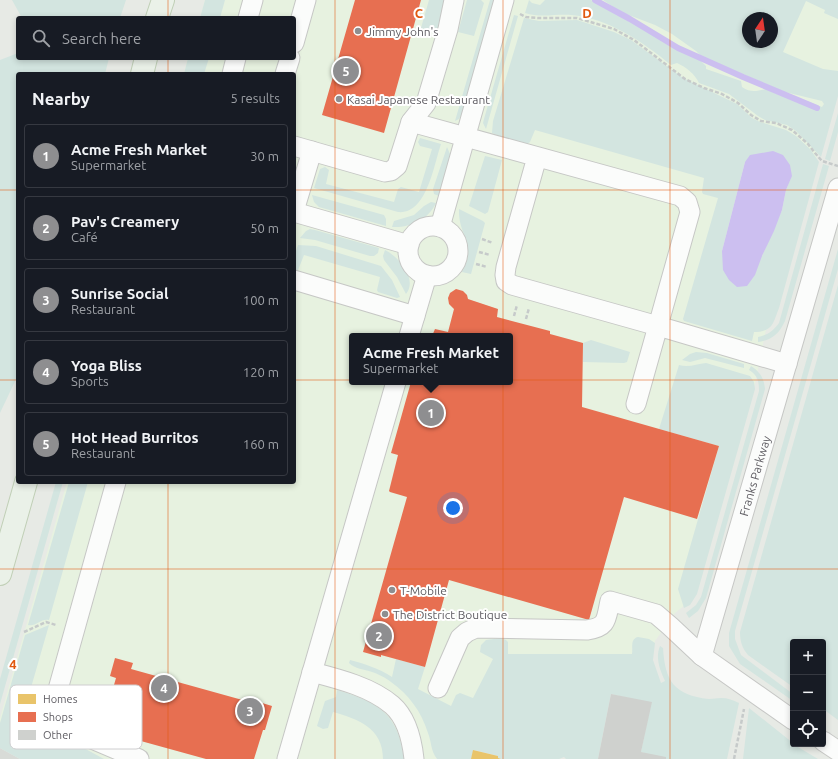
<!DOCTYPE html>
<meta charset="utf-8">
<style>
body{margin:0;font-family:Ubuntu,sans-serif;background:#20242c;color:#f1f3f6}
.controls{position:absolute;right:12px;bottom:12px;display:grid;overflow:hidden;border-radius:4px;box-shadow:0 2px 6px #0003}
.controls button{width:36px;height:36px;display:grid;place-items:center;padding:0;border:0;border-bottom:1px solid #363941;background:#171b24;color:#f1f3f6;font:20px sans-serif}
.compass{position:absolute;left:742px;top:12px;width:36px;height:36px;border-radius:50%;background:#171b24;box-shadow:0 2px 6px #0003;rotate:13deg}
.you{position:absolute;left:453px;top:508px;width:14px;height:14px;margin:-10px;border:3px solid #fff;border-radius:50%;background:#1a73e8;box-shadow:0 0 0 6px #1a73e833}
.badge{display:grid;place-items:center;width:26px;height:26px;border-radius:50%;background:#8e8e90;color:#fff;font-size:13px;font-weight:700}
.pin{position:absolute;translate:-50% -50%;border:2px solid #fff;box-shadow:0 1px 4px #0006}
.popup{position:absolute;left:349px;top:333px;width:164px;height:52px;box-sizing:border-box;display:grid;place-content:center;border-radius:4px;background:#171b24;filter:drop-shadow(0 1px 3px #0005);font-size:13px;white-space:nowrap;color:#9ea1a6}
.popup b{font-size:15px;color:#f1f3f6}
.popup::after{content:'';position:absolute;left:50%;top:100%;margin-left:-8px;border:8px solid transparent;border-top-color:#171b24}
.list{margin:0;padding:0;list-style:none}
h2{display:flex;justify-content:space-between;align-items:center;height:52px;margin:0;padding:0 16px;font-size:17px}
h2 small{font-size:13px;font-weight:400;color:#9ea1a6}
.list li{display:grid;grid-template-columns:26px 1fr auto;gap:12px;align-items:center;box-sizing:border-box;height:64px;margin:0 8px 8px;padding:0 8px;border:1px solid #363941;border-radius:4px}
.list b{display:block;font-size:15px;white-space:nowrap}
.list p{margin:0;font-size:13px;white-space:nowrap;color:#9ea1a6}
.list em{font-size:13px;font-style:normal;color:#9ea1a6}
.icon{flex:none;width:22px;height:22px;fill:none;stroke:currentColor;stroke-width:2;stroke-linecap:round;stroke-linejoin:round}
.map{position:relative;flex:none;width:838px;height:759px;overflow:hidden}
.search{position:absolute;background:#171b24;box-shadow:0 2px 6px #0003;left:16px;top:16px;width:280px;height:44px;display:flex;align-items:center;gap:10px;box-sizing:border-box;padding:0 14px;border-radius:4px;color:#9ea1a6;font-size:15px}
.panel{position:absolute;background:#171b24;box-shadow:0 2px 6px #0003;left:16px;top:72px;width:280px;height:412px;border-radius:4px}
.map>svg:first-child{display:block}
.commercial{fill:#e7f2e0;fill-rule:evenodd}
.industrial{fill:#d8dbd7}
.green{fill:#d3e5e0;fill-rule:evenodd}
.water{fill:#ccbff0}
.homes{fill:#e9c46a}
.shops{fill:#e76f51}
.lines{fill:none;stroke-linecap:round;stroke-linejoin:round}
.stream{stroke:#ccbff0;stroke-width:6}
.building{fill:#cfd1ce}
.minor-casing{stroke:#c6c7c5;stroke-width:21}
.major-casing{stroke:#c0cfb6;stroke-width:24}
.path{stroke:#c6caca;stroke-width:2.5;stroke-dasharray:4 2;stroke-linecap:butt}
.minor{stroke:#fbfcfb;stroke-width:19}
.major{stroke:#eaf1e8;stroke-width:22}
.grid{fill:none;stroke:#e15910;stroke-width:1;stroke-opacity:0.55}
.poi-dot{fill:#8e8e90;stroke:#fff;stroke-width:1.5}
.labels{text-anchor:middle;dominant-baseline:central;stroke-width:4;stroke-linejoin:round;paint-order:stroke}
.poi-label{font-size:12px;fill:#5e5c62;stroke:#fff;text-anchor:start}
.street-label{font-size:12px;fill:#5e5c62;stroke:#fff}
.key{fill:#fff;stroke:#cfced0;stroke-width:1}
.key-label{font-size:11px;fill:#5e5c62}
.grid-label{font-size:13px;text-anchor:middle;font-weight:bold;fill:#e15910;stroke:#fff;stroke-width:4;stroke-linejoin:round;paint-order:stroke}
</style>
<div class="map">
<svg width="838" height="759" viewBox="0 0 838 759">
<rect width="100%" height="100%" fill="#e7eae5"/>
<path class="commercial" d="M 205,0 L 838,0 L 838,75 L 828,119 L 765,334 L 755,384 L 695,597 L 675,613 L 655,641 L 650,664 L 451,759 L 24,759 L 0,747 L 0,718 L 67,482 L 294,482 L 294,74 L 184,74 L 188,58 L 294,58 L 294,18 L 200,18 ZM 748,18 L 772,18 L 772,42 L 748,42 ZM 352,336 L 510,336 L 510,382 L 352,382 Z"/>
<path class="industrial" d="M 0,748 L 20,759 L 0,759 Z"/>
<path class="green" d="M 12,0 L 126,0 L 120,18 L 22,18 Z
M 205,0 L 225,0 L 220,18 L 200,18 Z
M 429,0 L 447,0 L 438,31 L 437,33 L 421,28 Z
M 467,0 L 481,0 L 484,3 L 474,36 L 458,32 Z
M 490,0 L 495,0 L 462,114 L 459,119 L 455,121 Z
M 529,0 L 532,3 L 540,5 L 545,0 L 591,0 L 634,23 L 659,34 L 674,44 L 685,50 L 699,59 L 706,66 L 706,69 L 741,81 L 742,87 C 751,93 757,91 766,89 L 777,94 L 792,95 L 822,107 L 824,104 L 822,101 L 785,92 L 733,70 L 705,60 L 696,51 L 672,34 L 655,25 L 621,12 L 603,0 L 838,0 L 838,19 L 824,13 L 825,10 L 806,1 L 783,52 L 823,69 L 838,71 L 838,96 L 821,157 L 796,131 L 787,125 L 765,120 L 758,116 L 729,94 L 699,83 C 695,74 686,67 677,63 L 671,65 C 643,42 608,18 571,15 C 555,14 540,18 525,13 ZM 748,18 L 772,18 L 772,42 L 748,42 Z
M 514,15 L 518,16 L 486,129 L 483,123 L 484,119 Z
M 524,18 L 539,21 L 577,20 L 614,32 L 631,40 L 683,78 L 737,104 L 752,118 L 760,122 L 786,130 L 796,136 L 810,149 L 819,162 L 779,308 C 773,323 773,332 754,332 L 752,341 L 684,321 L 683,319 L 718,198 L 703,194 L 702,192 L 704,178 L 535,130 L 530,142 L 527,144 L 514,141 L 492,133 L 493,121 ZM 745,162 L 792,175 L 786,190 L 782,210 L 762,256 L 722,251 Z
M 18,53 L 18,58 L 109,58 L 105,74 L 18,74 L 18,375 L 0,413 L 0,60 Z
M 188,58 L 209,58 L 204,74 L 184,74 Z
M 838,113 L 838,132 L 830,161 L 825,159 Z
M 420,138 L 441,144 C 434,164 427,215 398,212 L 314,188 L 320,169 L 325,167 L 329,170 L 326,184 L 394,202 L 398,189 L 401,187 L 419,192 L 432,149 L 420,146 L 418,142 Z
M 447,147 L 450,154 L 439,196 L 434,194 L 433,189 Z
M 485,156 L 502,160 L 488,212 L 485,214 L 469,206 Z
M 823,164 L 829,166 L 785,321 C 779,334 772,340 758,342 L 758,337 C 768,335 773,331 779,323 Z
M 312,195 L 384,215 L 386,219 L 386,226 L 319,207 L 314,202 Z
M 431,202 L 436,203 C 428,220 410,228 392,227 L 394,221 L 414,215 L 424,206 Z
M 459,209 L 483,221 L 485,223 L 471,274 L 462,272 C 478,243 458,237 459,209 Z
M 310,229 L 315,230 L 379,248 L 378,253 L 374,256 L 370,256 L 315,240 L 300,238 L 306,231 Z
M 298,245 L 316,246 L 381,266 L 392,280 L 400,297 L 397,298 L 378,292 L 377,290 L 380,277 L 304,255 L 298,270 L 294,270 L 294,257 Z
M 838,249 L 838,269 L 735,631 L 735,639 L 741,655 L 793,694 L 793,701 L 740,664 L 729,646 L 729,633 Z
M 385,250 C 399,257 418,279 406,294 L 397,277 L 384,260 L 383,256 Z
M 838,285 L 838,720 L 823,709 L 823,642 L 793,642 L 793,687 L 748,655 C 742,648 740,641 740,632 Z
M 591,340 L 630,352 L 627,362 L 624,363 L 583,362 L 583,343 Z
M 696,352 L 707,353 L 744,364 L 744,368 L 705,358 L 690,362 L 682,360 L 690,354 Z
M 706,363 L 750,376 L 754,382 L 755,389 L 697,594 L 690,605 L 684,608 L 678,589 L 719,446 L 659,429 L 679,365 C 688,368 697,364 706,363 Z
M 751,366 C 760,372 764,378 765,389 L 706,598 L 698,611 L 689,618 L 686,613 L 696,605 L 701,597 L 759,391 C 759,382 758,375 749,370 Z
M 56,482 L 63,482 L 0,704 L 0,679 Z
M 69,482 L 88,482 L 49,620 C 41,618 36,627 28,625 Z
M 49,625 L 26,705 L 32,720 L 104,759 L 20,759 L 0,748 L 0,723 L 25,635 Z
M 638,637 L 649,639 L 655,643 L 653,660 L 661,683 L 665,681 C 660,670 655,658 660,646 L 663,648 C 665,681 674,695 709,699 C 713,699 717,698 721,698 C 728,698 733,700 739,703 L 727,759 L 666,759 L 641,752 L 651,703 L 611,694 L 598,759 L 566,759 L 564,757 L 559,759 L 502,759 L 498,758 L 498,756 L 474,750 L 471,759 L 437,759 C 430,749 432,743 428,733 C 421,711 409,695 391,682 C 386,678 378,674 372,672 C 364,669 355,669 349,663 L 350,660 C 365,664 378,668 392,677 L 396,659 L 425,667 L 418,689 L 451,706 L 456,695 L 460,693 L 473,698 L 493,659 L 480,652 L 481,645 L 486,640 L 501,638 L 506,640 L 508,642 L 508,654 L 632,654 C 633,647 630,639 638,637 Z
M 337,690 C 378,702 398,713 404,759 L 383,759 C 383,728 358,719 333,712 L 328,728 L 323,729 L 317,726 L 325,701 L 336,697 Z
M 749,708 L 793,743 L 793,744 L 818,759 L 743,759 Z"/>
<path class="water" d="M 773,151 L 783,155 L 790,165 L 792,176 L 786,190 L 782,210 L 774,231 L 762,256 L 755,275 L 747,286 L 737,287 L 729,280 L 723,270 L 722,251 L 745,162 L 750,155 Z"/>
<path class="homes" d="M 473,750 L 498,756 L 498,758 L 501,759 L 471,759 Z"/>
<path class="shops" d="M 355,0 L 421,0 L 384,133 L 322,115 Z
M 456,289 L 463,291 L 467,295 L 468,299 L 498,309 L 497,317 L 550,331 L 550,334 L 583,343 L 582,407 L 719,446 L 697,519 L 624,497 L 589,620 L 449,580 L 425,667 L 381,655 L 381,657 L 363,652 L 407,497 L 390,492 L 389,491 L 398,455 L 391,453 L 411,382 L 510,382 L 510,336 L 432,336 L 435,329 L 448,332 L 454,309 L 449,304 L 448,298 L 450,293 Z
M 115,658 L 133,663 L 131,669 L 246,701 L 246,698 L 272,706 L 265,730 L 263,730 L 254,759 L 206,759 L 101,730 L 116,678 L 110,676 Z"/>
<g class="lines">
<path class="stream" d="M 595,0 L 630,19 L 678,48 L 743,77 L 817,108"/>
</g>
<path class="building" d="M 611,694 L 652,702 L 641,752 L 666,757 L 666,759 L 598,759 Z"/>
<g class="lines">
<g class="minor-casing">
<g id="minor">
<path d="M 248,18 L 253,0"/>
<path d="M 294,43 L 306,0"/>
<path d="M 232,74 L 236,58"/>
<path d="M 285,74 L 290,58"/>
<path d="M 411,122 L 426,103 L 448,29 L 454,0"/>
<path d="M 294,146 L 385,172 L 391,171 L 397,166 L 411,122 L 680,196 L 687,202 L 690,212 L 658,326 L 512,285 L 506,281 L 505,275 L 506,267 L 537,157"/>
<path d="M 294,211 L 312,151"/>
<path d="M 294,212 L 409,245"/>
<circle cx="433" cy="251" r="25"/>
<path d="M 440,227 L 504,0"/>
<path d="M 294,280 L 415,316"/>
<path d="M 409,336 L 427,275"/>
<path d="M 636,404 L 658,326 L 787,364"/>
<path d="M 116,482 L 55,700 L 54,709 L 59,719 L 71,730 L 139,759"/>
<path d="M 312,672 C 339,679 371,687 392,705 C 407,718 412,740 414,759"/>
<path d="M 438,688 L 460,638 L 467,632 L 476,628 L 587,630 C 608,627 606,619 610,601 L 656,614 L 670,626 L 702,656"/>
<path id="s1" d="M 793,720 L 702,656 L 838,188"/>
<path d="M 823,741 L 838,751"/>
<path d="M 287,759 L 396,382"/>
</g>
</g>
<g class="major-casing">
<path id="major" d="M 157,18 L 163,0
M 142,74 L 146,58
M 0,574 L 26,482"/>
</g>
<path class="path" d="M 520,14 L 526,17 L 538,18 L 577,18 L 614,29 L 634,40 L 685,79 L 704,88 L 722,94 L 738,103 L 751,115 L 761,121 L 776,123 L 792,130 L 808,144 L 815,153 L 822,161 L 838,166
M 482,239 L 493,243
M 479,252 L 490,255
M 476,264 L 487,267
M 514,316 L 517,305
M 526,319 L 529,308
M 24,632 L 46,622 L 56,625
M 734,759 L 744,709"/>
<use href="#minor" class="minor"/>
<use href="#major" class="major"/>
</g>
<path class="grid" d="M 168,0 L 168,18M 335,0 L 335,759M 503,0 L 503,759M 670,0 L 670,759M 168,58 L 168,74M 0,190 L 18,190M 294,190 L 838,190M 0,380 L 18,380M 294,380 L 838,380M 168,482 L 168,759M 0,569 L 838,569"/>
<g class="poi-dot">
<circle cx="358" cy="31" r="4"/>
<circle cx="339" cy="99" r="4"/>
<circle cx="392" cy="590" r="4"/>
<circle cx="385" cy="614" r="4"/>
</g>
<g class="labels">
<g class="poi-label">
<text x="366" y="31">Jimmy John's</text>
<text x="347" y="99">Kasai Japanese Restaurant</text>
<text x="400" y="590">T-Mobile</text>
<text x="393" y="614">The District Boutique</text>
</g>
<g class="street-label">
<text stroke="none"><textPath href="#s1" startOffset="299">Franks Parkway</textPath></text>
</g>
</g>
<rect x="10" y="685" width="132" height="64" rx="6" class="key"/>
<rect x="18" y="694" width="18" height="10" fill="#e9c46a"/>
<rect x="18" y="712" width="18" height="10" fill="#e76f51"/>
<rect x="18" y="730" width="18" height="10" fill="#cfd1ce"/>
<g class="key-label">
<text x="43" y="703">Homes</text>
<text x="43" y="721">Shops</text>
<text x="43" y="739">Other</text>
</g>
<g class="grid-label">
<text x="419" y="18">C</text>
<text x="587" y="18">D</text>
<text x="13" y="669">4</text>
</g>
</svg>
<div class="controls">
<button>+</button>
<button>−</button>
<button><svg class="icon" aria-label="locate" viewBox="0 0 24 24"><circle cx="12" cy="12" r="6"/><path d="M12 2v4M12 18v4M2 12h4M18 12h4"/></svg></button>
</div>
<svg class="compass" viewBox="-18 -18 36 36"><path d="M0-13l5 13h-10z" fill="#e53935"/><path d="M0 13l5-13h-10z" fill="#9ea1a6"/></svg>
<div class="you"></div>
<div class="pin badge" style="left:431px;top:413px">1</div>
<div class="popup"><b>Acme Fresh Market</b>Supermarket</div>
<div class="pin badge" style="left:379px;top:636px">2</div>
<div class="pin badge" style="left:250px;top:711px">3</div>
<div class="pin badge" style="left:164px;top:688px">4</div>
<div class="pin badge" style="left:346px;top:71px">5</div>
<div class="search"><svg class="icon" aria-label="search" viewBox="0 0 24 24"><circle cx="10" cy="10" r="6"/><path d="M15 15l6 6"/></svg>Search here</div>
<section class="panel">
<h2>Nearby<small>5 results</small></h2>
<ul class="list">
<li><span class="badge">1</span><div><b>Acme Fresh Market</b><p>Supermarket</p></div><em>30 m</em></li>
<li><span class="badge">2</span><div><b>Pav's Creamery</b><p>Café</p></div><em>50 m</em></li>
<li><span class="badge">3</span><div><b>Sunrise Social</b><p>Restaurant</p></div><em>100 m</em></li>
<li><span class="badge">4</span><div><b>Yoga Bliss</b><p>Sports</p></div><em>120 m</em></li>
<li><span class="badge">5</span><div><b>Hot Head Burritos</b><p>Restaurant</p></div><em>160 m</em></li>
</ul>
</section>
</div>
